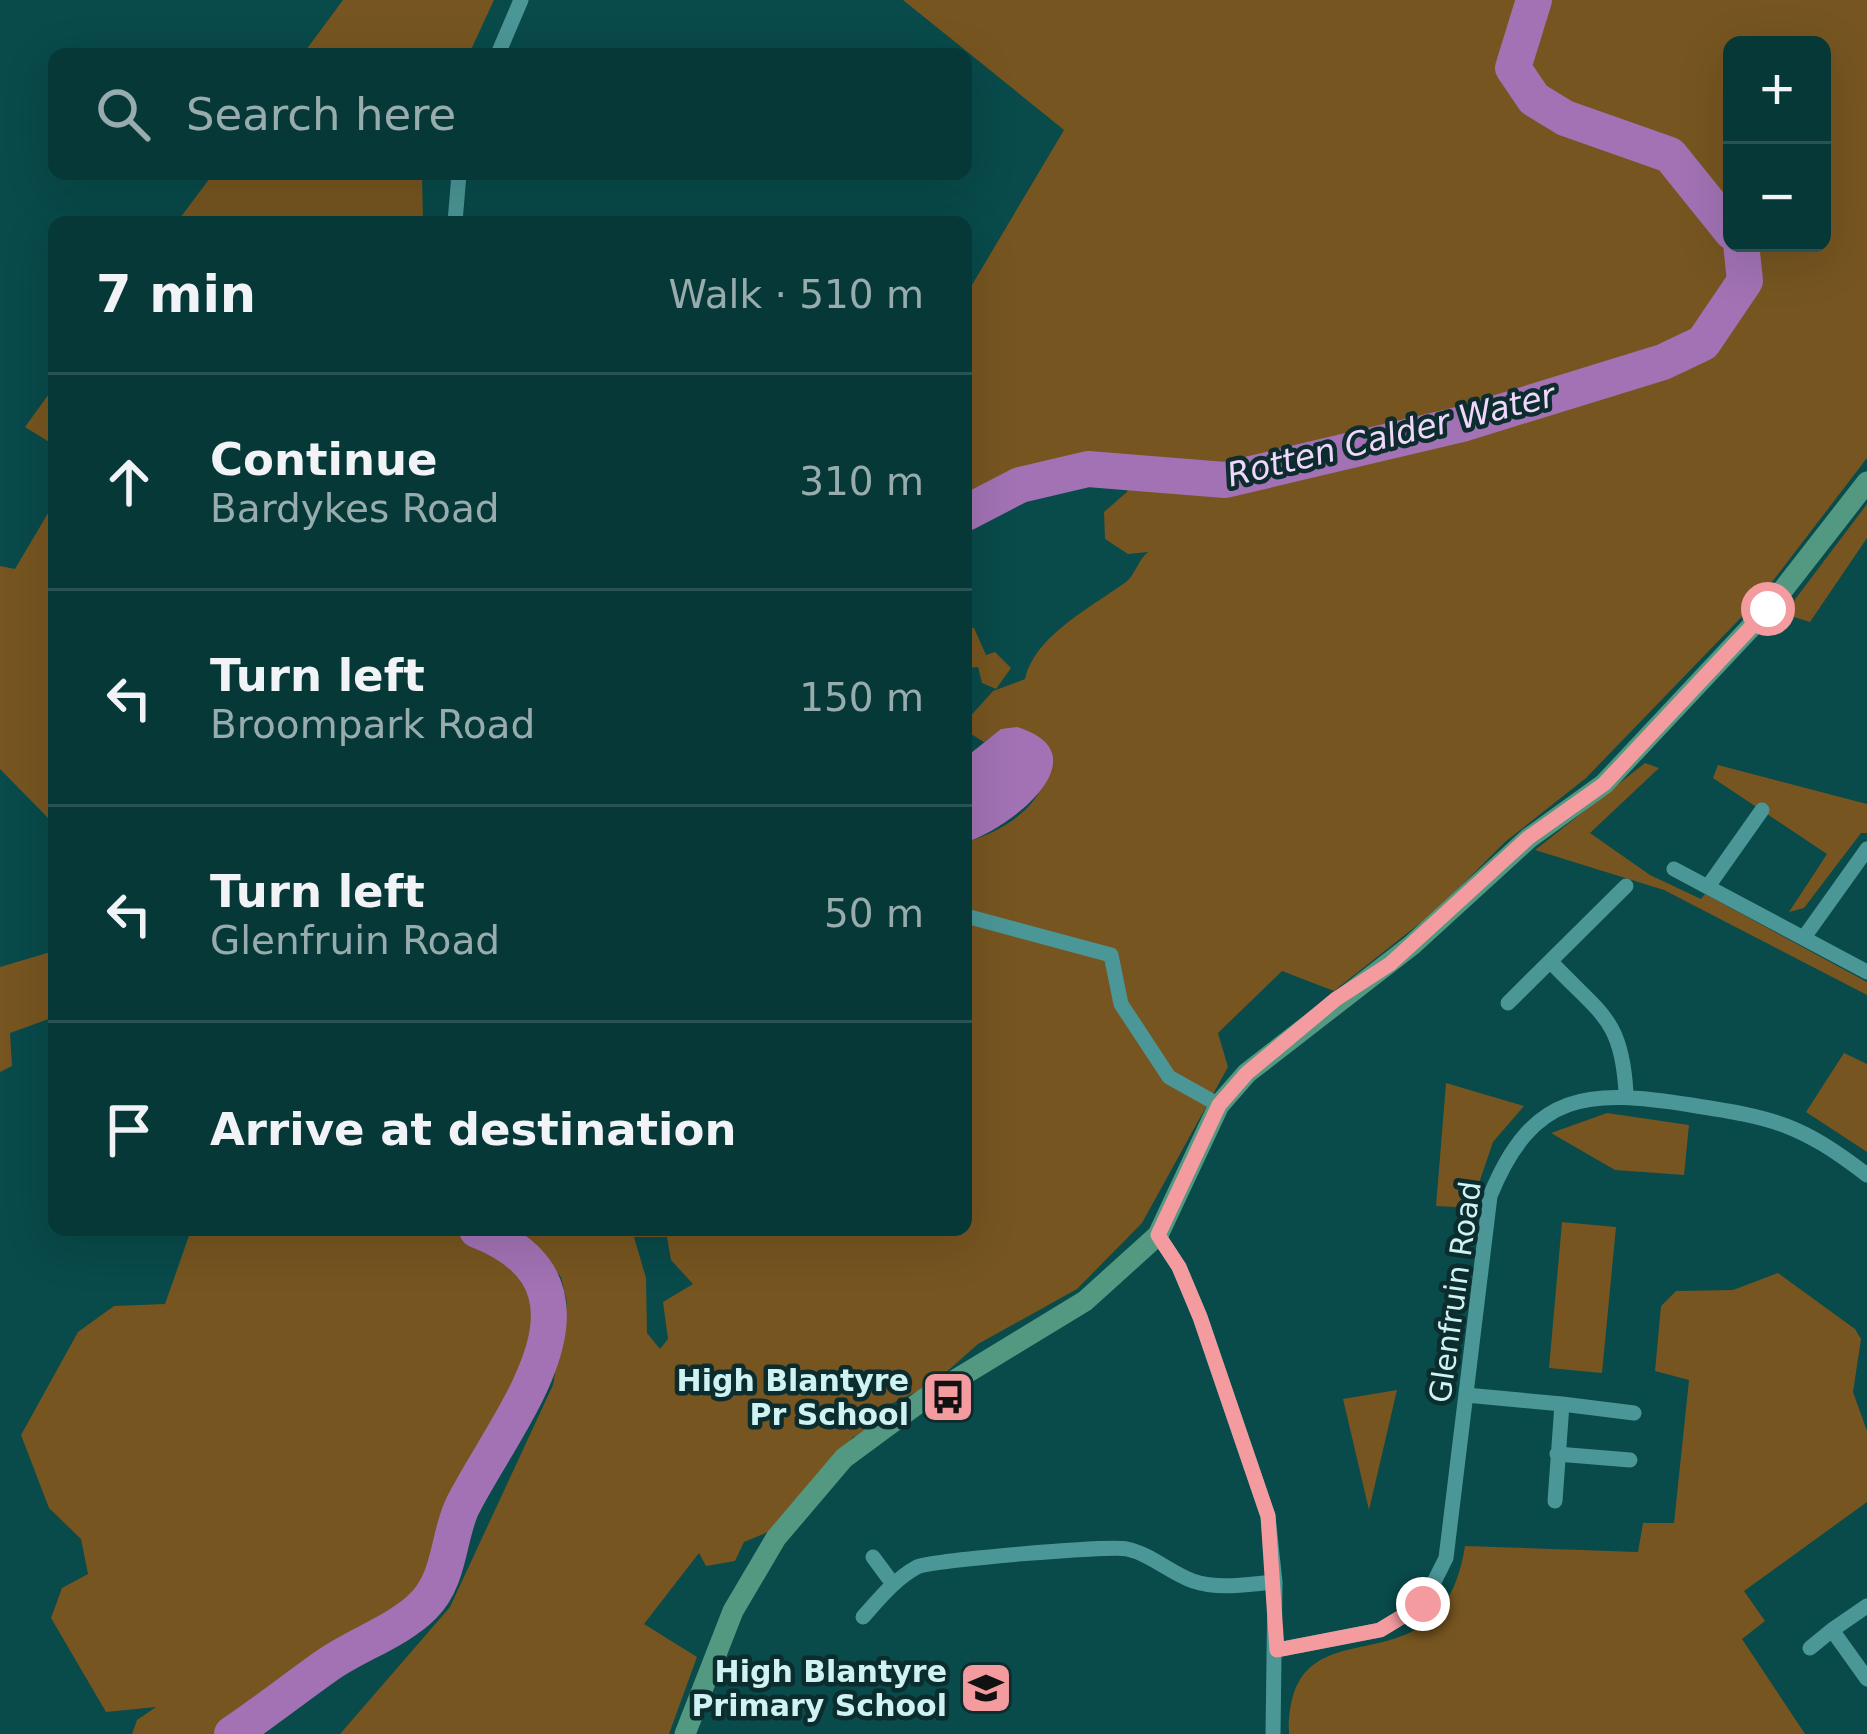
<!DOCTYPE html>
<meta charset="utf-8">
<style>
body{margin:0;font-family:"DejaVu Sans",sans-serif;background:#154343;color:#f1f3f6}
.controls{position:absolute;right:36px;top:36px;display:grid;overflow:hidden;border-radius:18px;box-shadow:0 12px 48px #0002}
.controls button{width:108px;height:108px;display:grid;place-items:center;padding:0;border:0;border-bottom:3px solid #285253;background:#073838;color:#f1f3f6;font:60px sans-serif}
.stop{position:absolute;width:36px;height:36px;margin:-27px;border:9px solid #f49b9f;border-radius:50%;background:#fff}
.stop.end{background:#f49b9f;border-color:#fff;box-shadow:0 3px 12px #0008}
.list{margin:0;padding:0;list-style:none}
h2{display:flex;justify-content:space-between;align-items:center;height:156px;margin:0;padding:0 48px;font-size:51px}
h2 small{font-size:39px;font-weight:400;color:#98acae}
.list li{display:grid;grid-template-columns:78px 1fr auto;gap:36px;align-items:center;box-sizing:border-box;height:216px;padding:0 48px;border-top:3px solid #285253}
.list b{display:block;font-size:45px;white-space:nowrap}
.list p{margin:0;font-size:39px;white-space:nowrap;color:#98acae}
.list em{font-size:39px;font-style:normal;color:#98acae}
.icon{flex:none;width:66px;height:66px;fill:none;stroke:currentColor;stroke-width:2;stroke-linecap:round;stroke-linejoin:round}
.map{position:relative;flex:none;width:1867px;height:1734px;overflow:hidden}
.search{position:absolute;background:#073838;box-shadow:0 12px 48px #0002;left:48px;top:48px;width:924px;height:132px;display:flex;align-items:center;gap:30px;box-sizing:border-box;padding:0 42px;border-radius:18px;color:#98acae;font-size:45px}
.panel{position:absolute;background:#073838;box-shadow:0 12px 48px #0002;left:48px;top:216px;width:924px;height:1020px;border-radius:18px}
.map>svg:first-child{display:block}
.green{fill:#765520;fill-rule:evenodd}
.water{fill:#a272b4}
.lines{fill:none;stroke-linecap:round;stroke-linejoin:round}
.river{stroke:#a272b4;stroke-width:36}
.minor{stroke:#4b9697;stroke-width:15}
.secondary{stroke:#539880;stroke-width:21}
.route{stroke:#f49b9f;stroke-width:15}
.labels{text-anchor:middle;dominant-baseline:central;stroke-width:9;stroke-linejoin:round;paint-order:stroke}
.street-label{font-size:30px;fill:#cff3f3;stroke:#0c2c2d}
.poi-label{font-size:30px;font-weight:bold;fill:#cff3f3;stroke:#0c2c2d;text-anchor:end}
.water-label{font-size:33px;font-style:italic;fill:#f0d7fb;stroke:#0c2c2d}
</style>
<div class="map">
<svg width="1867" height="1734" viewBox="0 0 1867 1734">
<rect width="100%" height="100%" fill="#094a4a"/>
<path class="green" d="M 343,0 L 494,0 L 469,54 L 303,54 Z
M 903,0 L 1867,0 L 1867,458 L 1759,599 L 1586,778 L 1505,842 L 1438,909 L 1334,991 L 1282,971 L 1218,1033 L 1228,1067 L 1142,1223 L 1077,1289 L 978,1344 L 933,1384 L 884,1407 L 866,1434 L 853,1437 L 780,1527 L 744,1542 L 735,1561 L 706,1566 L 699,1553 L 644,1624 L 697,1657 L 669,1734 L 340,1734 L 450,1607 L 553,1385 L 567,1303 L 561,1277 L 541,1253 L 507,1230 L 966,1230 L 966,842 C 1008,830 1052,800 1049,753 L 1004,729 L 984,742 L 966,731 L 966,721 L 993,691 L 1025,679 C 1034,636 1093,606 1126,582 C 1135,575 1138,560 1148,552 L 1128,554 L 1105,539 L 1104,512 L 1127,492 L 1132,473 L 1035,465 L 966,532 L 966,295 L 1064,130 ZM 1732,45 L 1822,45 L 1822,243 L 1732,243 ZM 634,1237 L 667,1237 L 671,1260 L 693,1284 L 663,1302 L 668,1339 L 660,1349 L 647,1333 L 646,1278 Z
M 213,174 L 422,174 L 423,222 L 177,222 Z
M 54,387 L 54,445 L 25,427 Z
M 54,503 L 54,818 L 51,821 L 0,769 L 0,566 L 15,569 Z
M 1867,504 L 1867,538 L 1810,622 L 1784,614 Z
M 966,627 L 974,628 L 986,655 L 995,652 L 1011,668 L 996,689 L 982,683 L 978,667 L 966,668 Z
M 1645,763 L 1659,768 L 1590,833 L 1650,875 L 1701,899 L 1705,894 L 1867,982 L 1867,995 L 1664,890 L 1535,850 Z
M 1718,765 L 1867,804 L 1867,833 L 1861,833 L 1804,908 L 1789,912 L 1827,854 L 1713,778 Z
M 54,951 L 54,1017 L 10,1033 L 12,1066 L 0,1072 L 0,967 Z
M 1844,1053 L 1867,1064 L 1867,1152 L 1806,1112 Z
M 1446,1083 L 1524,1106 L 1493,1142 L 1476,1192 L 1456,1207 L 1436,1206 Z
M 1607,1113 L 1689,1125 L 1684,1175 L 1615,1170 L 1551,1133 Z
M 1562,1222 L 1616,1227 L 1602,1373 L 1549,1368 Z
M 191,1230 L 477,1230 L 530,1259 L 544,1286 L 550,1325 L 538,1376 L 460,1511 L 454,1549 L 424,1606 L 232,1734 L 132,1734 L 137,1720 L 156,1707 L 106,1712 L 51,1618 L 62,1588 L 88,1574 L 81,1539 L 49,1508 L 21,1435 L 78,1332 L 114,1306 L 165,1304 Z
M 1778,1273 L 1855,1329 L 1861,1339 L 1853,1392 L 1867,1431 L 1867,1502 L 1744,1591 L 1765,1621 L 1742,1639 L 1805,1734 L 1289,1734 C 1287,1589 1440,1706 1465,1546 L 1638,1552 L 1643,1523 L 1674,1523 L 1689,1380 L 1655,1371 L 1661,1306 L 1676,1291 L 1733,1290 Z
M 1397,1390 L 1369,1510 L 1343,1399 Z"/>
<path class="water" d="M 1017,727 C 1105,754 1010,829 966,842 L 966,757 L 1001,729 Z"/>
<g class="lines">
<path class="river" d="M 1534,0 L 1513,68 L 1534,99 L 1565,118 L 1670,155 L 1732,232
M 966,513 L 1020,485 L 1088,469 L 1225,480 L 1462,424 L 1663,362 L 1703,343 L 1745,281 L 1741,243
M 232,1734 C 265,1712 296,1687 329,1664 C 358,1644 398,1631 423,1606 C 451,1579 448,1534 463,1505 C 507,1418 624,1287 477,1230"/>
<path class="minor" d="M 498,54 L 521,0
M 455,222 L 459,174
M 1674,869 L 1867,972
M 1709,885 L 1762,810
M 966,916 L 1111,955 L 1121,1004 L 1169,1077 L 1219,1105
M 1805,936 L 1867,849
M 1551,962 C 1600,1014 1622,1018 1626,1093
M 1508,1003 L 1626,886
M 1158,1235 L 1179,1267 L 1200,1317 L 1268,1516 L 1275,1582 L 1273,1734
M 1466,1395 L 1562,1404 L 1555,1501
M 1562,1404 L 1634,1413
M 1557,1454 L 1630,1460
M 873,1557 L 893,1584
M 863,1617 C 879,1599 895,1579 917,1567 C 932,1560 1110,1545 1127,1549 C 1151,1554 1170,1573 1193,1581 C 1219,1590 1249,1584 1275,1582
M 1832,1630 L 1867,1606
M 1810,1648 L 1832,1630 L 1867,1679
M 1277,1650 L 1380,1630 L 1423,1604 L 1446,1558 L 1490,1196 C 1533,1090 1589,1089 1691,1105 C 1774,1118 1799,1123 1867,1175"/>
<path class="secondary" d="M 685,1734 L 733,1611 L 776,1538 L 844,1458 L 924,1399 L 1085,1301 L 1158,1235 L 1219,1105 L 1247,1073 L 1412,945 L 1529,838 L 1604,784 L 1768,609 L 1867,482"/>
</g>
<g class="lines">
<path class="route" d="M 1423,1604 L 1380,1630 L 1277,1650 L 1268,1516 L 1200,1317 L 1179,1267 L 1158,1235 L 1219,1105 L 1247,1073 L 1336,999 L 1390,964 L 1528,838 L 1604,784 L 1768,609"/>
</g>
<defs>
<g id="bus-square" transform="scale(2.7)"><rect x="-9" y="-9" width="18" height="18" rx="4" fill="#f49b9f" stroke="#0c2c2d"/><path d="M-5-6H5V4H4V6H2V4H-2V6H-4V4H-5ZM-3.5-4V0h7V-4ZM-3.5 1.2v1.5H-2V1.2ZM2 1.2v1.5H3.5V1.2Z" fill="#111"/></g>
<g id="school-square" transform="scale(2.7)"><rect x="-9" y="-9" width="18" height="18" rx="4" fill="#f49b9f" stroke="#0c2c2d"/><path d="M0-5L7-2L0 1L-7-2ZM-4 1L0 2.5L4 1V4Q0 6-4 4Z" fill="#111"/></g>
</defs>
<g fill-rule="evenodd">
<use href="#bus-square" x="948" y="1397"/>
<use href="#school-square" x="986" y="1688"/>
</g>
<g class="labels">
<g class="street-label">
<text transform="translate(1455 1292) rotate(-82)">Glenfruin Road</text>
</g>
<g class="poi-label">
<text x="909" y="1380">High Blantyre<tspan x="909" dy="34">Pr School</tspan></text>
<text x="947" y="1671">High Blantyre<tspan x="947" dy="34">Primary School</tspan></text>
</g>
<g class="water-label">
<text transform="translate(1391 435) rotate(-14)">Rotten Calder Water</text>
</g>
</g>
</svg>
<div class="controls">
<button>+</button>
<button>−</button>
</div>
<div class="stop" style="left:1768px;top:609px"></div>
<div class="stop end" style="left:1423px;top:1604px"></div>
<div class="search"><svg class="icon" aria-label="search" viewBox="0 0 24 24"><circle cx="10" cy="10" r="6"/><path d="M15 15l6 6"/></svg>Search here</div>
<section class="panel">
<h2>7 min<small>Walk · 510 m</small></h2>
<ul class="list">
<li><svg class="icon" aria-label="ahead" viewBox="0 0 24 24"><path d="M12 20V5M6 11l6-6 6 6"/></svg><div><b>Continue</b><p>Bardykes Road</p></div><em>310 m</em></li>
<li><svg class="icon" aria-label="left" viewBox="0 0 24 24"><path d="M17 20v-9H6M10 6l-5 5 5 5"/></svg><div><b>Turn left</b><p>Broompark Road</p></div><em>150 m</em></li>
<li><svg class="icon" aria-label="left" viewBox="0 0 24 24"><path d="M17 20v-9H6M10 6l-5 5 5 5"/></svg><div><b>Turn left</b><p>Glenfruin Road</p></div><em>50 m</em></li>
<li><svg class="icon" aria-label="arrive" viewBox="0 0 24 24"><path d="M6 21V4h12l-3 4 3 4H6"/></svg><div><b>Arrive at destination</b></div></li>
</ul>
</section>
</div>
